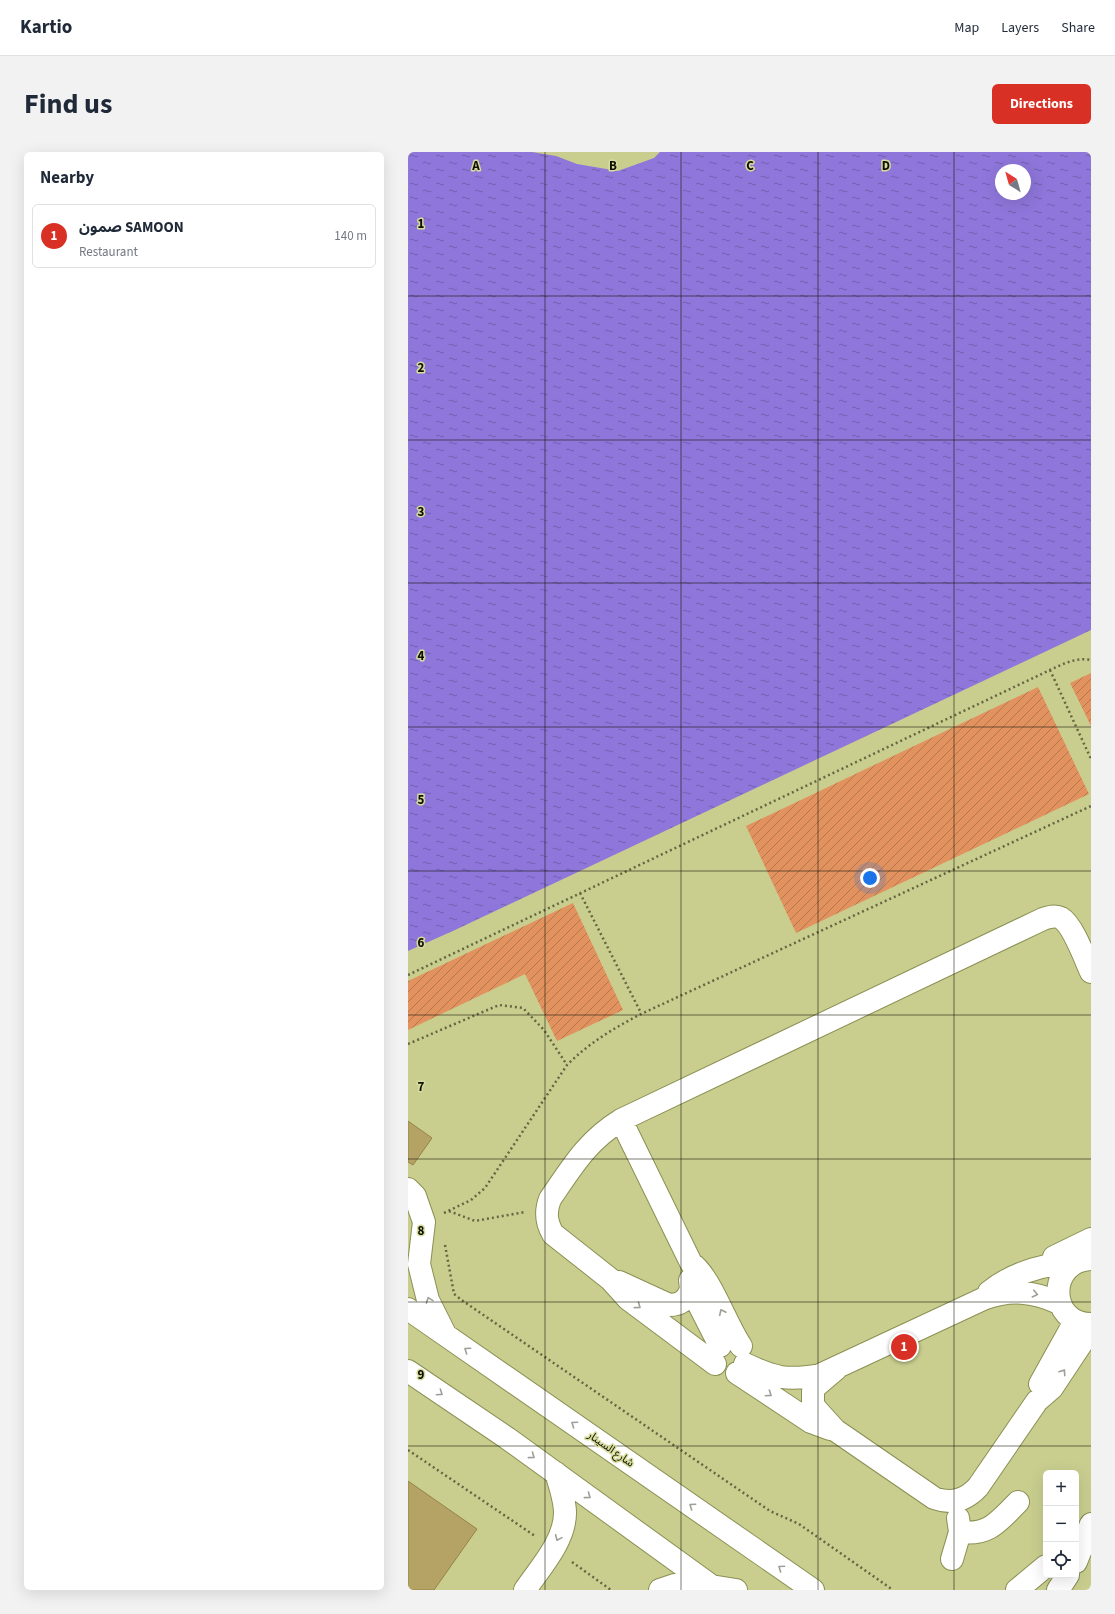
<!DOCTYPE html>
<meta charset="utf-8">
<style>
body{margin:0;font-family:"Source Sans 3","Noto Sans Arabic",sans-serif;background:#f2f2f3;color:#1f2937}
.controls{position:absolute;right:12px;bottom:12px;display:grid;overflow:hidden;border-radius:6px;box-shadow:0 4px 16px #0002}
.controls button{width:36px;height:36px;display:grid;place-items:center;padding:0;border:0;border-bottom:1px solid #e0e1e3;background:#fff;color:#1f2937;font:20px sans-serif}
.compass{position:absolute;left:587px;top:12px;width:36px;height:36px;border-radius:50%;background:#fff;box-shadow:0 4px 16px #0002;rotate:323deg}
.you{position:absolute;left:462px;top:726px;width:14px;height:14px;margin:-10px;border:3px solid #fff;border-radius:50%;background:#1a73e8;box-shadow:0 0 0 6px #1a73e833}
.badge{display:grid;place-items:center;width:26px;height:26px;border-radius:50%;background:#d93025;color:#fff;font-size:13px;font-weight:700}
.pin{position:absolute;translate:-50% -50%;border:2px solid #fff;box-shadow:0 1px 4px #0006}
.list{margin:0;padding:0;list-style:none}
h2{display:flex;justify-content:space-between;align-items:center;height:52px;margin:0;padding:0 16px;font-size:17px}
h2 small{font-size:13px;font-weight:400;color:#747a83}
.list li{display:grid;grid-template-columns:26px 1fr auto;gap:12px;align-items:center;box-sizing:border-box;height:64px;margin:0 8px 8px;padding:0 8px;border:1px solid #e0e1e3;border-radius:6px}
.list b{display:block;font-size:15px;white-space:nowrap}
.list p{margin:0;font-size:13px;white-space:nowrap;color:#747a83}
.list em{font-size:13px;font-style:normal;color:#747a83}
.icon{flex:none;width:22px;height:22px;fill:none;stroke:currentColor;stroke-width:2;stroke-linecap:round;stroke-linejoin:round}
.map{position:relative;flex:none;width:683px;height:1438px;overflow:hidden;border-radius:6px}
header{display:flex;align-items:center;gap:24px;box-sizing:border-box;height:56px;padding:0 20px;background:#fff;border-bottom:1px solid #e0e1e3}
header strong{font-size:19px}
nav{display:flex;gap:22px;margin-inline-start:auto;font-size:14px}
.intro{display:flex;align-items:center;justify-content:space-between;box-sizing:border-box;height:96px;padding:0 24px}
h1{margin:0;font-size:28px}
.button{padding:10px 18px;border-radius:6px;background:#d93025;color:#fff;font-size:14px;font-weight:700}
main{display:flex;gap:24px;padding:0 24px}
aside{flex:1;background:#fff;border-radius:6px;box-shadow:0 4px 16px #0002}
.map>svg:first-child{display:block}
.garden{fill:url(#garden-furrows)}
.water{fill:url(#water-ripples);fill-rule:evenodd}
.building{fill:#b5a265;stroke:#968347}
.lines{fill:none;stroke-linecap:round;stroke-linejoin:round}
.minor-casing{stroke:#8b9053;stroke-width:24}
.path{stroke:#646741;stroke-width:2.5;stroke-dasharray:2 3;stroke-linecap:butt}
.minor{stroke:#fff;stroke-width:22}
.oneway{stroke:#9f9f99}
.grid{fill:none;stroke:#0f1000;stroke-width:1;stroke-opacity:0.55}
.labels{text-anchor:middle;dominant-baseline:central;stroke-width:3;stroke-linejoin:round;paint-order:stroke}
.street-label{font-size:11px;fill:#0f1000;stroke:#d6dc9c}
.grid-label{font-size:13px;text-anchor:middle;font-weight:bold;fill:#0f1000;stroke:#d6dc9c;stroke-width:3;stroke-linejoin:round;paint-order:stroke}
</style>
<header>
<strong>Kartio</strong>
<nav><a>Map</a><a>Layers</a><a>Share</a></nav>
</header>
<div class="intro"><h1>Find us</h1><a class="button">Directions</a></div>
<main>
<aside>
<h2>Nearby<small></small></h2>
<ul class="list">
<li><span class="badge">1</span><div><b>صمون SAMOON</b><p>Restaurant</p></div><em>140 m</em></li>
</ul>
</aside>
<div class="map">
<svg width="683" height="1438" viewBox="0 0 683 1438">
<defs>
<pattern id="garden-furrows" width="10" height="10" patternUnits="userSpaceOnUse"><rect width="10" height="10" fill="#e2925f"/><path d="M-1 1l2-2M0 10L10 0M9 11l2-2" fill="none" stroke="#b6764c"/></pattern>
<pattern id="water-ripples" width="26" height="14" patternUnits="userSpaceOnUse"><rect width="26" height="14" fill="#8e76da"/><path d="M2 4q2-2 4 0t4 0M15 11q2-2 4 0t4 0" fill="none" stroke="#725fae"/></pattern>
</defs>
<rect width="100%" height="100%" fill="#c9ce8f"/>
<path class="garden" d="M 683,521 L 683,574 L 662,531 Z
M 630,535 L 681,642 L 388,781 L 338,674 Z
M 165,751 L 215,858 L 149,889 L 117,822 L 0,878 L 0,829 Z"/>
<path class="water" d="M 0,0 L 124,0 L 148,4 L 169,12 L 210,19 L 246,6 L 252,0 L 683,0 L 683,478 L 47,778 L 0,799 ZM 593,18 L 617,18 L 617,42 L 593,42 Z"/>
<path class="building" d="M 0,969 L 24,986 L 5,1013 L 0,1010 Z
M 0,1329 L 69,1377 L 26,1438 L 0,1438 Z"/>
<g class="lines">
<g class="minor-casing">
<path id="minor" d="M 213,968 L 283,1111 C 302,1124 318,1172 333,1194
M 0,1037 L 7,1044 L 16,1070 L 11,1112 L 20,1148 L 37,1182
M 646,1105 L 683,1087
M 683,1107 C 639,1109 640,1172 683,1172
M 282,1128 L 283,1137 L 312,1194
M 211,1130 L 261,1153 C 273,1153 279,1148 283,1137
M 581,1140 C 606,1120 636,1112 668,1110
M 0,1157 L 405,1438
M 307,1212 L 220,1147 L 202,1127 L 145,1082 C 138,1070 137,1060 142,1047 C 164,1015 179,989 213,968 L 635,767 C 641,765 647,763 653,766 C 665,773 677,807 683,820
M 337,1212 C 366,1226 379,1229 412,1223 L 575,1147 C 602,1137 625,1139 651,1151
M 428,1217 L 408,1234 L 405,1239 L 405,1252 L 408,1257 L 427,1278 L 526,1346 C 543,1352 557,1349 570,1335 L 629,1249 L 644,1236 L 683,1177
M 0,1219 L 99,1286 L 309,1438
M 329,1221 L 403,1270 L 422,1277
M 632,1232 L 667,1169
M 552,1380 C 581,1384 591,1369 610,1350
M 544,1407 L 552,1380 L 550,1366
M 668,1410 L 683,1372
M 303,1434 L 328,1438
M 117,1438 C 132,1416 157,1389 157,1361 C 157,1348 152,1334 148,1321
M 252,1438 L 267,1433 L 299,1431
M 609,1438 L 638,1414
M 650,1438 L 660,1423"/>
</g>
<path class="path" d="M 642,518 L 683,607
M 172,741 L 233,861
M 0,823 L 642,518 C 655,512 668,505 683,508
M 0,892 L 91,853 L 115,856 L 136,878 L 159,913
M 41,1059 L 67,1069 L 117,1060
M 36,1061 L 63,1048 L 77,1036 L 159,913 C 181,891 206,876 233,862 L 683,654
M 37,1093 L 46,1142 L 55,1149 L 362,1359 L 391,1372 L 485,1438
M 0,1298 L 127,1384
M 164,1410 L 203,1438"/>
<use href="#minor" class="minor"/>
</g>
<defs><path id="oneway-chevron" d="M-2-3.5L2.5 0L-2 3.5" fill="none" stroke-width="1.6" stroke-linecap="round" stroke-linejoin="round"/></defs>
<g class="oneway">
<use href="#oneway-chevron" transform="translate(627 1142) rotate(13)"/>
<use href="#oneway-chevron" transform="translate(21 1148) rotate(-110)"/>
<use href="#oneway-chevron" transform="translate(230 1154) rotate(36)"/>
<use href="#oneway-chevron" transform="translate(314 1160) rotate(-116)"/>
<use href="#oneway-chevron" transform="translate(59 1198) rotate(-145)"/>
<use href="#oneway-chevron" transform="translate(655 1220) rotate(-56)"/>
<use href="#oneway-chevron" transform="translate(32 1241) rotate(34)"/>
<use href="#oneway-chevron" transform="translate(361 1242) rotate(34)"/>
<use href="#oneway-chevron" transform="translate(166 1272) rotate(-145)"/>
<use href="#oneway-chevron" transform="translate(124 1304) rotate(36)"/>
<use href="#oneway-chevron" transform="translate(180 1344) rotate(36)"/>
<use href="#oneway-chevron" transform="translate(284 1354) rotate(-145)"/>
<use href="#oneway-chevron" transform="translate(150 1386) rotate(114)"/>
<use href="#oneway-chevron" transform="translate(373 1416) rotate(-145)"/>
</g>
<path class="grid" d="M 137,0 L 137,1438M 273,0 L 273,1438M 410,0 L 410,1438M 546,0 L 546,1438M 0,144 L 683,144M 0,288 L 683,288M 0,431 L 683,431M 0,575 L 683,575M 0,719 L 683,719M 0,863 L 683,863M 0,1007 L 683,1007M 0,1150 L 683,1150M 0,1294 L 683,1294"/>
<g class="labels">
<g class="street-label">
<text transform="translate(203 1297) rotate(35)">شارع السينار</text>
</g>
</g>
<g class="grid-label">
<text x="68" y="18">A</text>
<text x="205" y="18">B</text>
<text x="342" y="18">C</text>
<text x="478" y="18">D</text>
<text x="13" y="76">1</text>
<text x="13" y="220">2</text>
<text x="13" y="364">3</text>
<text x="13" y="508">4</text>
<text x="13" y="652">5</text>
<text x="13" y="795">6</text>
<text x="13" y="939">7</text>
<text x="13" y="1083">8</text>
<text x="13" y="1227">9</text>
</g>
</svg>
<div class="controls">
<button>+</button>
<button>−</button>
<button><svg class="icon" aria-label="locate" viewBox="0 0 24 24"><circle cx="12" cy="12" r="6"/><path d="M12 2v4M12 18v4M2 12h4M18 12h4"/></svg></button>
</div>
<svg class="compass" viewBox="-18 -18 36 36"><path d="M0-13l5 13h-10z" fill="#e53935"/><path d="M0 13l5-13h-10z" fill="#747a83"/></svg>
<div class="you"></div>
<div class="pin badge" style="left:496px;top:1195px">1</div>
</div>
</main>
